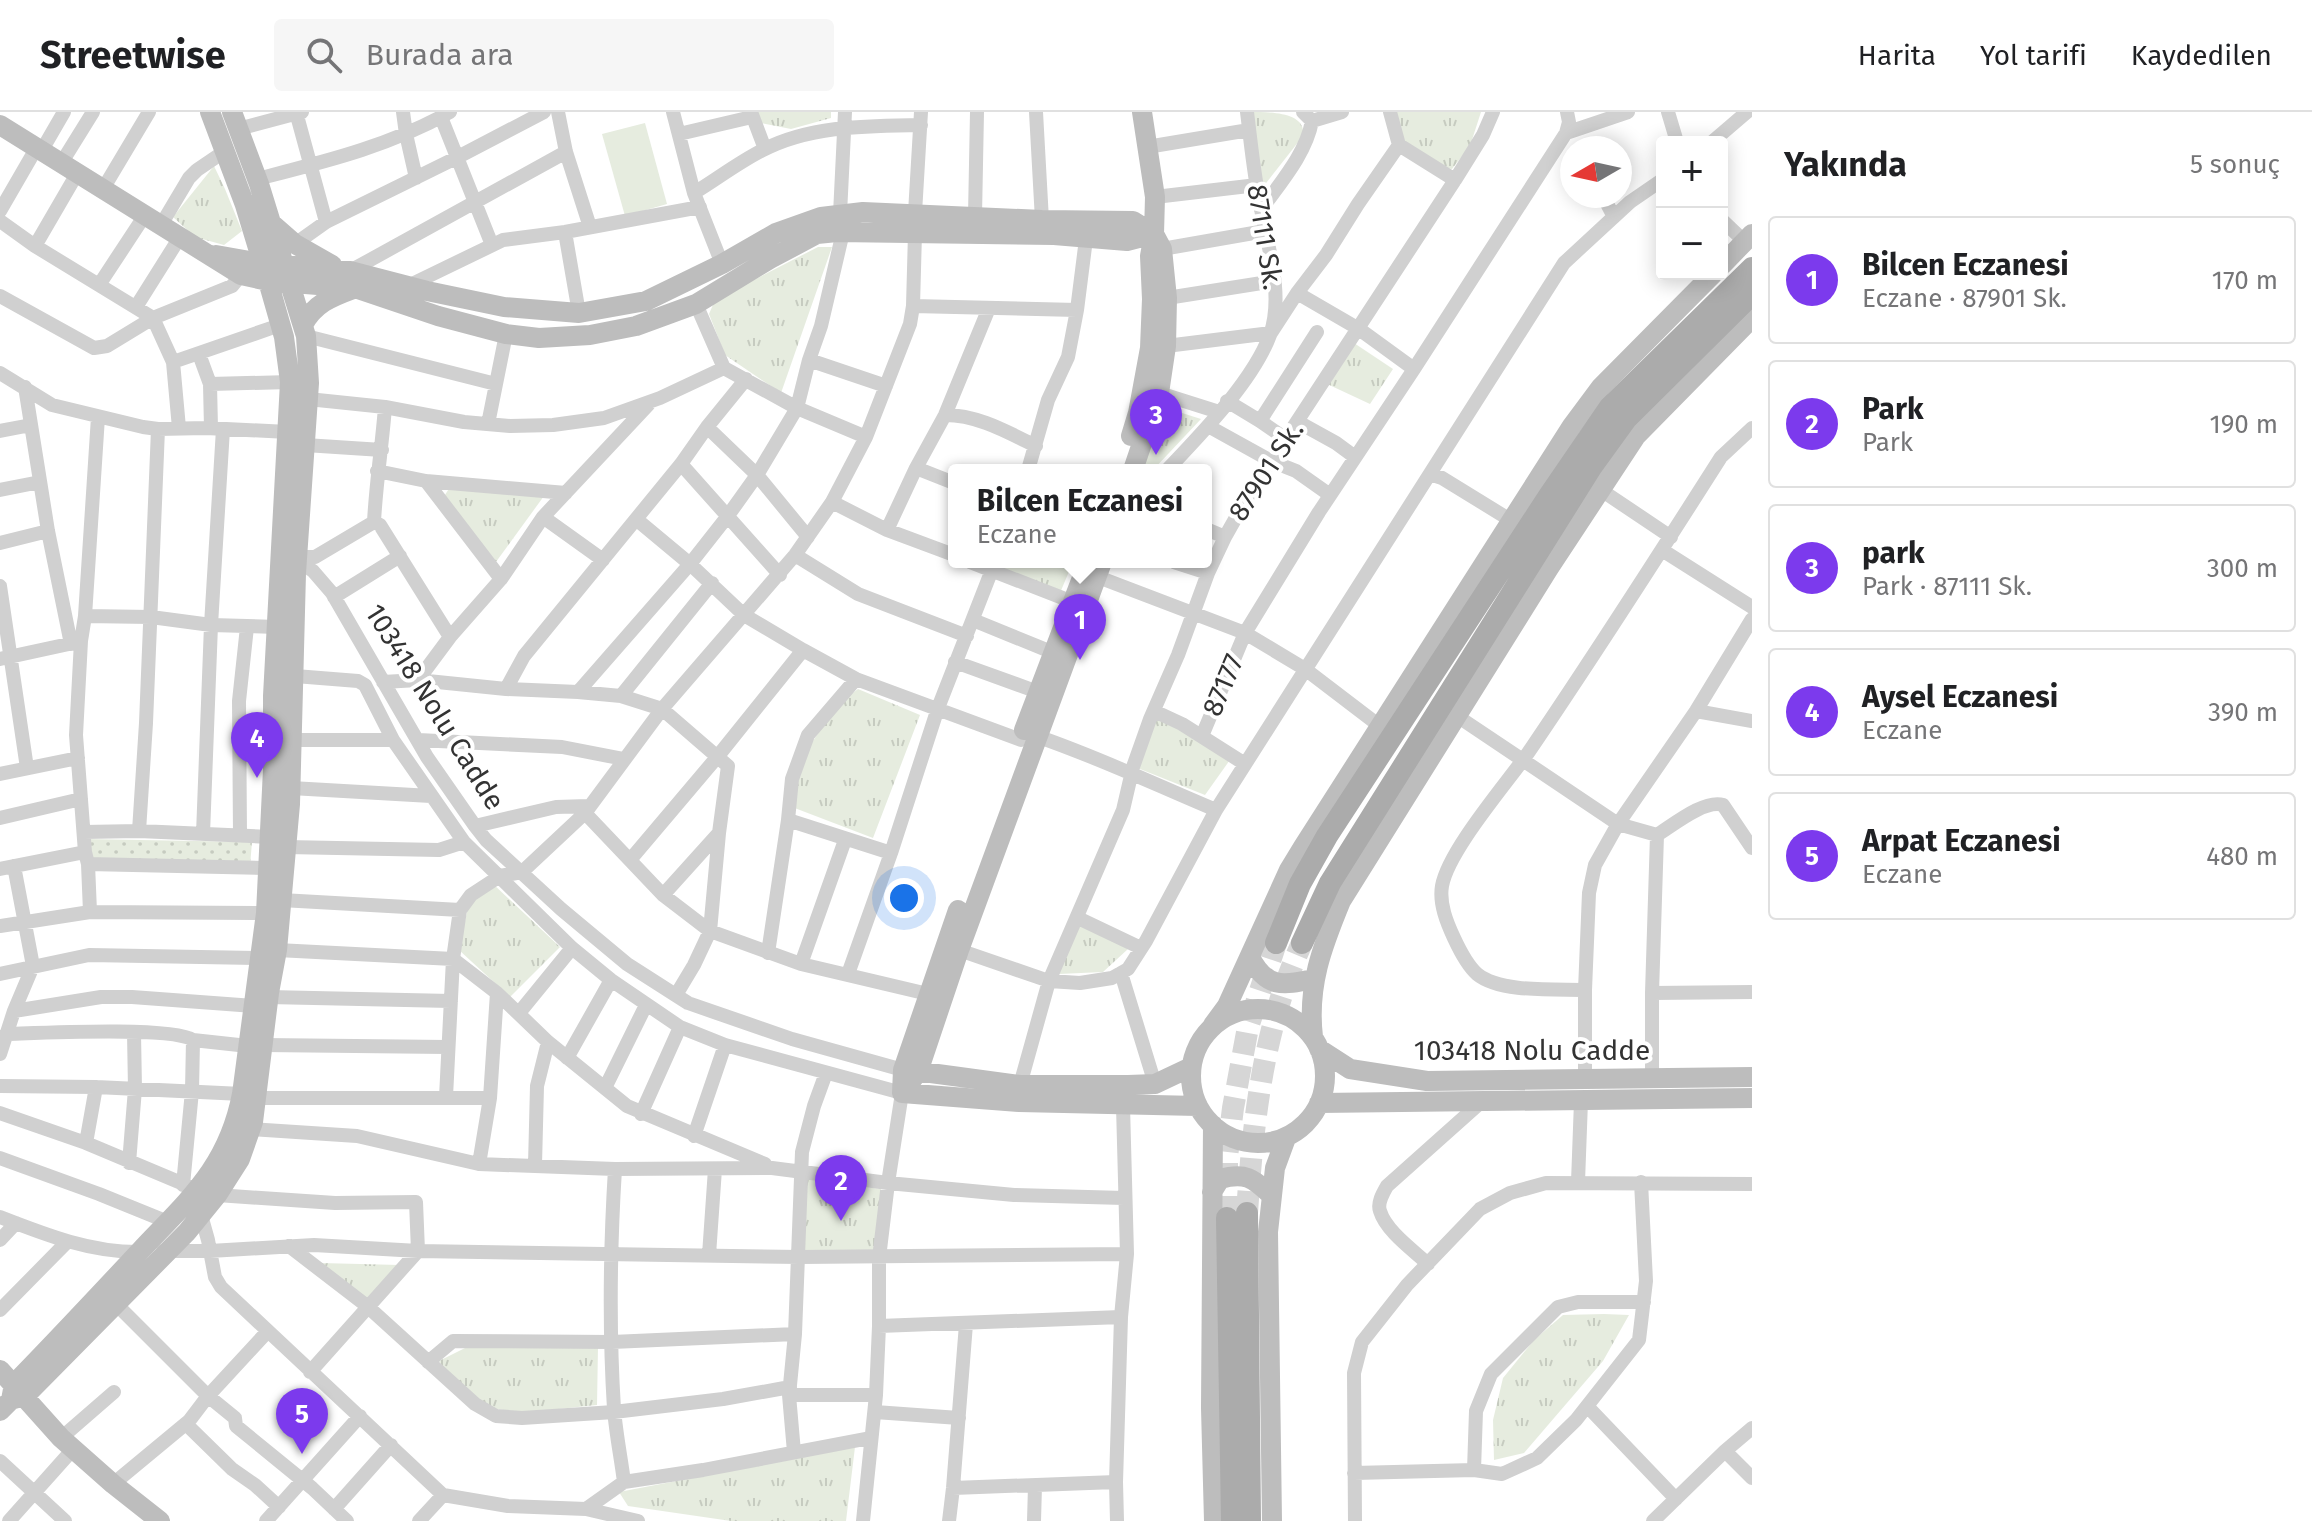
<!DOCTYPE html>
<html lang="tr">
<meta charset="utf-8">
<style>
body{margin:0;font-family:"Fira Sans",sans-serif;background:#f6f6f6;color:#202124}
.controls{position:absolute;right:24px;top:24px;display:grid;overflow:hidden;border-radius:8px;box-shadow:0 4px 20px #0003}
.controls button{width:72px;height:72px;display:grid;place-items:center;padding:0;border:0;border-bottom:2px solid #e0e0e0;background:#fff;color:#202124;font:40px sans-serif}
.compass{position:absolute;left:1560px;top:24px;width:72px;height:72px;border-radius:50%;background:#fff;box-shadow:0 4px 20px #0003;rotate:261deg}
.you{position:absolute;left:904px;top:786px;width:28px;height:28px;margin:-20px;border:6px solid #fff;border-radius:50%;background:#1a73e8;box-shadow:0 0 0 12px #1a73e833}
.badge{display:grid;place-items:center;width:52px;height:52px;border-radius:50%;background:#7c3aed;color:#fff;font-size:26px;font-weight:700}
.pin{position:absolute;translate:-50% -66px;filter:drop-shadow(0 2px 4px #0008)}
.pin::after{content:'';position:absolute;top:42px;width:28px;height:24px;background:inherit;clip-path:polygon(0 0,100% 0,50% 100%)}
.popup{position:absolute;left:948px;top:352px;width:264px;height:104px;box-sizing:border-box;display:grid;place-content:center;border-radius:8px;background:#fff;filter:drop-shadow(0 2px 6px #0005);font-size:26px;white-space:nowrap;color:#757577}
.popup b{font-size:30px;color:#202124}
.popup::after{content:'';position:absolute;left:50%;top:100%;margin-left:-16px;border:16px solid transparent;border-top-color:#fff}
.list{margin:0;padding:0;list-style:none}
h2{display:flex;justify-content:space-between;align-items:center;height:104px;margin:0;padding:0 32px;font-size:34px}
h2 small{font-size:26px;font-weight:400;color:#757577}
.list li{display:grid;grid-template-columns:52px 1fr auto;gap:24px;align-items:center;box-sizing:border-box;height:128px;margin:0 16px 16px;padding:0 16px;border:2px solid #e0e0e0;border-radius:8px}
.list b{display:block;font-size:30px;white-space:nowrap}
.list p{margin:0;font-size:26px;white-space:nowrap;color:#757577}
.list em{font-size:26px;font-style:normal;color:#757577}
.icon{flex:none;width:44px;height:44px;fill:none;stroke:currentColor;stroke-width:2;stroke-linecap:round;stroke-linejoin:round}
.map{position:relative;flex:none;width:1752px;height:1409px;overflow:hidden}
header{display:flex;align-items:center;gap:48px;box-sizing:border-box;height:112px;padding:0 40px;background:#fff;border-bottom:2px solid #e0e0e0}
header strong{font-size:38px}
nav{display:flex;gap:44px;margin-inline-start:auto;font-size:28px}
.search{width:560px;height:72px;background:#f6f6f6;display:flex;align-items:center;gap:20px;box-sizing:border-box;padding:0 28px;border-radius:8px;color:#757577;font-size:30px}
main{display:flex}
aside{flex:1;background:#fff}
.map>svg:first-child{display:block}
.grass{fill:url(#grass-dots)}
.park{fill:url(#park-tufts)}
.pitch{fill:#e6ecdf}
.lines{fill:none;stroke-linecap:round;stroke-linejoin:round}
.primary-tunnel{stroke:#d6d6d6;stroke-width:22;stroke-dasharray:22 11;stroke-linecap:butt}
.street{stroke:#d0d0d0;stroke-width:14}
.secondary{stroke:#bdbdbd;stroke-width:20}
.primary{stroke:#ababab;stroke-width:22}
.labels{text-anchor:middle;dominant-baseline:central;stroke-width:8;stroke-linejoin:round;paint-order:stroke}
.street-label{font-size:28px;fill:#333;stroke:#fff}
</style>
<header>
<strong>Streetwise</strong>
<div class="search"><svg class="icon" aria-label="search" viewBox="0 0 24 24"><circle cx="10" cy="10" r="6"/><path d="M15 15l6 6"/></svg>Burada ara</div>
<nav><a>Harita</a><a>Yol tarifi</a><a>Kaydedilen</a></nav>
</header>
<main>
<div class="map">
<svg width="1752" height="1409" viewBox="0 0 1752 1409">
<defs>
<pattern id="grass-dots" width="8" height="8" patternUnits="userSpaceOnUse" patternTransform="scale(2)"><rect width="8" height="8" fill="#e6ecdf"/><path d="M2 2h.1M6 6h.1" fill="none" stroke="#c6cbc0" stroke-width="1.8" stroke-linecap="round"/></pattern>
<pattern id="park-tufts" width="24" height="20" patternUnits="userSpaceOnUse" patternTransform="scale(2)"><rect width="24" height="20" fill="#e6ecdf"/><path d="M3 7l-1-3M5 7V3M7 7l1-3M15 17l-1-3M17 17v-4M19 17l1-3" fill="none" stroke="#c6cbc0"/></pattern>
</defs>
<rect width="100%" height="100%" fill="#fff"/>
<path class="grass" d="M 85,727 L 252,730 L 250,754 L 87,750 Z"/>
<path class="park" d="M 753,0 L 831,0 L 831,6 L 791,17 L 755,10 Z
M 1250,0 C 1270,0 1307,0 1303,24 L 1263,75 Z
M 1391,0 L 1481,0 L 1470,34 L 1452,57 C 1408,48 1409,38 1391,0 Z
M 214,54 L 225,77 L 242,119 L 224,133 L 195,125 L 173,105 Z
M 818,135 L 832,135 L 781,281 L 725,243 L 709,202 L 715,188 Z
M 1351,229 L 1393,257 L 1370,292 L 1325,271 Z
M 1160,294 L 1201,307 L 1153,358 L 1140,358 Z
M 450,375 L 544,384 L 493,454 L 443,386 Z
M 999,450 L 1073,450 L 1060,481 L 996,456 Z
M 858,577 L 920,603 L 873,726 L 792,695 L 804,642 L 838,592 Z
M 1155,604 L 1232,645 L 1205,683 L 1135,655 Z
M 492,771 L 560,835 L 510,885 L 459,838 L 468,795 Z
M 1079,809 L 1128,837 L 1103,860 L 1059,862 Z
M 804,1067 L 881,1077 L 876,1142 L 803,1140 Z
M 320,1151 L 400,1153 L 366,1187 Z
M 1604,1202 L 1629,1203 L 1603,1249 L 1524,1341 L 1494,1348 L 1493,1308 L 1503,1266 L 1534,1228 L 1563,1203 Z
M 469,1234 L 598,1235 L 597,1293 L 520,1301 L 487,1295 L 446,1262 L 439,1249 Z
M 855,1335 L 846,1409 L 731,1409 L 628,1394 L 619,1380 Z"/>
<path class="pitch" d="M 645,11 L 667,92 L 625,104 L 602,22 Z"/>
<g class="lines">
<path class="primary-tunnel" d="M 1247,1101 C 1253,1009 1263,916 1302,831
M 1227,1106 L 1227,1045 L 1233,996 L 1248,915 L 1276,831"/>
<path class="street" d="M 296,0 L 326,110
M 403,0 L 406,22 L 416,66
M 558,0 L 566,40 L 590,115
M 673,0 L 694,81 L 722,152
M 751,0 L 765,37
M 1036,0 L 1042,108
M 1668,0 L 1677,30
M 441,5 L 492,133
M 1312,9 L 1342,0
M 238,17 L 302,0
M 1566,21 L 1628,0
M 679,22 L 752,5
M 1712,30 L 1747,0
M 1147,35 L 1249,18
M 42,38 L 64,0
M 62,50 L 93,0
M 257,67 C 323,50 390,34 450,0
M 1455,68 L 1483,23 L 1493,0
M 103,77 L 149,0
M 694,81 C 717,67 739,50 763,38 C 811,13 869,14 921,13
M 1603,84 L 1614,105
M 1155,85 L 1257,73
M 1261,98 C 1280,71 1306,42 1312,9 L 1303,0
M 0,99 L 37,35
M 915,101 L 921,0
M 840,102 L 845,0
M 975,104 L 977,0
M 1722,108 L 1744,129
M 0,109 L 35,134 L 153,206 L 173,250 L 179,316
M 161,113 L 189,66 L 197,58 L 225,39
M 565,120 L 579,201
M 295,132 L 326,110 L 456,46 L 544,0
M 35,134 L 78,60
M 1162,137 L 1265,119
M 350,159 L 566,40
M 99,173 L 145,103
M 408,174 L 503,128 L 565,120 L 700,95
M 1297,181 L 1359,217 L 1414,257
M 0,184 L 94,236 L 107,234 L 153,206 L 232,174 L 241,163
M 1167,186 L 1274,169
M 696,192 L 724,256 L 797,296 L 866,325
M 913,194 L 1077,198
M 136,195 L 180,125
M 306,224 L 496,272
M 1158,235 L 1271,221 L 1297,181 L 1326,143 L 1358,92 L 1399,33 L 1390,0
M 199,242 L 210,272 L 211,316
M 809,248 L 886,274
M 173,250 L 280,213
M 0,261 L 52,293 L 143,315 L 158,317 L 206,316 L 288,320
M 210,272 L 290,270
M 25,275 L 48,419 L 71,532
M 1159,281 L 1219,300
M 308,287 L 385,295 L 464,310 L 510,314 L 553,313 L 604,306 L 660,286 L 724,256
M 1227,289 L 1260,309
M 385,295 C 382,334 376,371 374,410 L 380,413 L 450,525
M 945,303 C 978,303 1007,320 1036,334
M 1298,310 L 1336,331 L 1355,345
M 488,312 L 506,222
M 1208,314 L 1271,349 L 1296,359 L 1330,383
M 707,315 L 757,363 L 808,425
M 0,319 L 31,313
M 1286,327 L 1260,309 L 1317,220
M 305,333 L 382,338
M 681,352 L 780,463
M 916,356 L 954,371
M 1028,358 L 1048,288 L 1068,245 L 1077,198 L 1086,127
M 1167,358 C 1201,322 1253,269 1270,223 C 1284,183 1268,136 1261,97 C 1254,65 1251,32 1247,0
M 377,359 L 426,369 L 566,381
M 1430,362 L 1442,366 L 1512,409
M 426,369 L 501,467
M 0,378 L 40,370
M 1601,378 L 1671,425
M 832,390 L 887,418 L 954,443
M 543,405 L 603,448
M 636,407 L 690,452 L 744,503 L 803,538 L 856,567 L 1021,628
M 1206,417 L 1225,425
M 887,418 L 916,356 L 945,303 L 989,196
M 0,431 L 48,419
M 1662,438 L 1752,495
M 795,443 L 858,482 L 967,524
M 298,445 L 315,445 L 374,410
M 298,449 L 313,459 L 332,481 L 427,645 L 475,714 L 486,728 L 561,797 L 627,852 L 688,891 L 792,927 L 903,958
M 970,450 L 1073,490
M 1174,450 L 1208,461
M 1098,465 L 1245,521 L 1305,557 L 1381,615
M 0,474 L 27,656
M 334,485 L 400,444
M 85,504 L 151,505 L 211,513 L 277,515
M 973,508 L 1054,541
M 0,547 L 78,530
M 955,550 L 1038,580
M 295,564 L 358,569 L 365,573 L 393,628 L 464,730 L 572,836 L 611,868 L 680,915 L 725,933 L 902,981 L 888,1071 L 879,1146 L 879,1214 L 876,1283 L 863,1409
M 418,568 L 450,525 L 501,467 L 543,405 L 648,293
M 383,570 L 418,568 L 506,577 L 578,580 L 621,584 L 662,597 L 728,654 L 719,721 L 710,819 L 694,853 L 676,883
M 506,577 L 524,544 L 681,352 L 707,315 L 746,267
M 578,580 L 690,452 L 727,405 L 757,363 L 797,296 L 809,248 L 821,214 L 843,120
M 621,584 L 712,471
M 1154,599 L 1182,612 L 1245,652
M 1696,599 L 1752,609
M 1457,604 L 1618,712 L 1657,723
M 1036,624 C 1098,645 1156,673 1216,698
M 1202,624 L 1245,521 L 1319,400 L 1414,257 L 1566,21 L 1569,10 L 1567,0
M 291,628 L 393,628
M 418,628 L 562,635 L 624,647
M 0,662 L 78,646
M 291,676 L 431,684
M 585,701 L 663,783 L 710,819 L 801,852 L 928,882
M 0,706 L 81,687
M 788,708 L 891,741
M 475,714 L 556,695 L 588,694
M 139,719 L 146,611 L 158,317
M 84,720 L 139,719 L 270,725
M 203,722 L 211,513 L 223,317
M 240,722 L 239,589 L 247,515
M 286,735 L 439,738 L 464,730
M 630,748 L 718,644 L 803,538
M 88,752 L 267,756
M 0,757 L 85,740
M 663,783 L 718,722
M 281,788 L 460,798
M 90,800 L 88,752 L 85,740 L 76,623 L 81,529 L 85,504 L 98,305
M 1078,806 L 1141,836
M 0,814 L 90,800 L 266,801
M 277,838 L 453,847 L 497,881 L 548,930 L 627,994 L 765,1052
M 959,838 L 1049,869 L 1080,871 L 1112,866 L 1128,857 L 1146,829 L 1216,698 L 1564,151 L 1630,90 L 1662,68
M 768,841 L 788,708 L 792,667 L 808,623 L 856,567
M 801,852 L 845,728
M 1121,861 L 1155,972
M 0,862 L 89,843 L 259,846
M 848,862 L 891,741 L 938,596 L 995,450
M 1585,878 C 1556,877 1500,881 1477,862 C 1467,853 1460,839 1454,826 C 1447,811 1439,792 1442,774 C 1448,739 1506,672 1528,641 C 1594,544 1658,444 1721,345 L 1752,316
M 1652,881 L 1752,880
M 268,885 L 451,889
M 14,899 L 101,885 L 132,885 L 254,894
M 519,901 L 572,836
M 6,922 C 39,921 172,914 193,928 L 248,934
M 263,933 L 447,935
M 0,942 L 14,899 L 33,854 L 14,754
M 567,946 L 611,868
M 1585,966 L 1585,878 L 1589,781 L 1595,753 L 1618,712 L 1696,599 L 1752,507
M 1652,966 L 1652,881 L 1657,723 C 1673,713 1705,687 1723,693 L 1752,736
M 1020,973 L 1049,869 L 1123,698 L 1133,655 L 1150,607 L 1178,543 L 1208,461 L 1225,425 L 1247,386 L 1455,68 L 1399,33
M 0,974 L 96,975 L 242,982
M 605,976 L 646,893
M 446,985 L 453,847 L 460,798 L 471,783 L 500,764 L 522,760 L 585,701 L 662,597 L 795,443 L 832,390 L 866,325 L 910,212 L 913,194 L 915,121
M 256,986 L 490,986
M 0,1001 L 86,1031 L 198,1078
M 641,1002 L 680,915
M 251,1017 L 357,1024 L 479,1052 L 615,1057 L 772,1056 L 888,1071 L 1014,1083 L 1124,1086
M 694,1024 L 725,933
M 86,1031 L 96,975
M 0,1046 L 99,1082 L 168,1110
M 129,1051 L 135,977 L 134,921
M 479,1052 L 490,986 L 497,881
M 535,1053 L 537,974 L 548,930
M 615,1057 C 610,1137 609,1217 614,1297 C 616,1322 621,1346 624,1370
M 1578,1070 L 1581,989
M 183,1073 L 192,979 L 193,928
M 217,1083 L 335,1091 L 416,1090 L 418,1139 L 310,1260
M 201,1103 L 208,1128 L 215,1165 L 221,1175 L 443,1383 L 508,1394 L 586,1397 L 638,1409
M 0,1105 C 46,1123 92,1141 142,1140
M 0,1128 L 16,1111
M 289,1134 L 367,1194 L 475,1292 L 496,1304 L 522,1306 L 614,1300 L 723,1287 L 790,1275
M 163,1139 L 210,1139 L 314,1133 L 418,1139 L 800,1145 L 1127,1142
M 709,1143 L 715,1057
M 1428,1152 C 1413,1138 1386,1119 1380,1099 C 1377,1091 1383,1081 1387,1074 L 1480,991
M 116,1192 L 208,1284 L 235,1306 L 236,1314 L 312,1376 L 347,1409
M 0,1198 L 67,1130
M 879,1214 L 1121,1205
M 428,1250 L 453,1229 L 612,1230 L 795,1222
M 789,1283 L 876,1283
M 1587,1294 L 1676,1387
M 875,1300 L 959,1306
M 186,1312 L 232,1357 L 255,1373 L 279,1395
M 61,1326 L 114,1280
M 1725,1339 L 1752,1366
M 794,1340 L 789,1283 L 795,1222 L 802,1040 L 814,994 L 826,961
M 0,1349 L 65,1409
M 1474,1358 L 1476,1299 L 1491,1262 L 1558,1195 L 1578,1190 L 1644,1190
M 1354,1361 L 1474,1358 L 1502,1362 L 1537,1346 L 1576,1308 L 1639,1228 L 1646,1169 L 1641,1070
M 113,1372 L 189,1309 L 208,1284 L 268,1219
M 953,1376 L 1116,1370
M 334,1397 L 391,1333
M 586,1397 L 624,1370 L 703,1358 L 870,1326
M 9,1409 L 67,1344
M 266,1409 L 360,1304
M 419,1409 L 443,1383
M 949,1409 L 953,1376 L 966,1212
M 1034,1409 L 1035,1374
M 1117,1409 L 1116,1370 L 1121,1205 L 1127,1142 L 1123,994
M 1355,1409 L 1354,1261 L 1362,1230 L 1407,1173 L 1480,1097 L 1510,1081 L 1546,1071 L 1752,1072
M 1653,1409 L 1725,1339 L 1752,1316"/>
<path class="secondary" d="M 0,13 L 241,163 L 268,169 L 355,176 L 438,204 L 506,222 L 539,226 L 590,223 L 636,214 L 696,192 L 770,147 L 817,122 L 837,120 L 1054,123 L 1127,129 L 1154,122
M 271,111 L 295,132 L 332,153
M 216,143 L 261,151 L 350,159 L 427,179 L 504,195 L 579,201 L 646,189 L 722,152 L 776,121 L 821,105 L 863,100 L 1042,108 L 1133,109 L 1154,122 L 1162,137 L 1167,186 L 1166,234 L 1159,281 L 1133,358
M 1722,153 L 1752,122
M 303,213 C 314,192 331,185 353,177
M 1131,324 L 1138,301 L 1150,236 L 1152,187 L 1150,144 L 1154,122 L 1155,85 L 1142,0
M 1024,618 L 1088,450
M 1250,845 C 1266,876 1282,874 1313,867
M1191 964a67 67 0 1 1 134 0a67 67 0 1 1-134 0Z
M 1213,913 L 1227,894 L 1289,758 L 1303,735 L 1572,314 L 1601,275 L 1713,162
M 1313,925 C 1307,874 1322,835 1341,789 L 1549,456 L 1636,324 L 1752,206
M 1319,937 L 1350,957 L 1427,969 L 1752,965
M 908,958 L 1020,973 L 1128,973 L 1155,972 L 1191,955
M 902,981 L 918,960 L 959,838 L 1102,450
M 902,981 L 903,958 L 958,798
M 902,981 L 1019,990 L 1198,994
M 1319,991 L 1752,986
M 1213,1013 L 1211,1296 L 1214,1409
M 1212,1080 L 1220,1067 C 1245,1060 1253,1066 1271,1083
M 0,1258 L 61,1326 L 113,1372 L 160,1409
M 11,1288 L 14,1272 C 57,1228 99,1183 141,1138 C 189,1087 228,1055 242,982 L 266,801 L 273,657 L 273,584 L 290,270 L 284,225 L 268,169 L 245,93 L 210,0
M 0,1299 L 11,1288 L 25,1284 L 187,1120 L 217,1083 L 240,1047 L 253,1010 L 269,881 L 277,838 L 290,692 L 296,461 L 309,271 L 306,224 L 259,72 L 232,0
M 1272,1409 L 1268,1120 L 1275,1056 L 1286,1026"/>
<path class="primary" d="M 1276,831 L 1300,772 L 1327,724 L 1549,384 L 1610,295 L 1752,156
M 1302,831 L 1330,771 L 1592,354 L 1626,307 L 1752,182
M 1247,1101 L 1250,1409
M 1227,1106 L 1232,1409"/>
</g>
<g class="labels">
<g class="street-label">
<text transform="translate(1265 125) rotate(81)">87111 Sk.</text>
<text transform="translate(1266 359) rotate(-57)">87901 Sk.</text>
<text transform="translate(1223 573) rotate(-67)">87177</text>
<text transform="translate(435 595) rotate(58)">103418 Nolu Cadde</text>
<text x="1532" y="938">103418 Nolu Cadde</text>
</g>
</g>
</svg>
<div class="controls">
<button>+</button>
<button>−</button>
</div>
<svg class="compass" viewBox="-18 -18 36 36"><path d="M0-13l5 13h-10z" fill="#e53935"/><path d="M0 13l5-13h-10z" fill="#757577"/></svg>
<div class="you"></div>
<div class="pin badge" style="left:1080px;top:548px">1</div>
<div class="popup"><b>Bilcen Eczanesi</b>Eczane</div>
<div class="pin badge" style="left:841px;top:1109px">2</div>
<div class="pin badge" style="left:1156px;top:343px">3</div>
<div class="pin badge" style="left:257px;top:666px">4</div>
<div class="pin badge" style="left:302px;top:1342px">5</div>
</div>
<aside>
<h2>Yakında<small>5 sonuç</small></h2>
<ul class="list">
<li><span class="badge">1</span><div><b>Bilcen Eczanesi</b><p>Eczane · 87901 Sk.</p></div><em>170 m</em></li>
<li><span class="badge">2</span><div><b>Park</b><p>Park</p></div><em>190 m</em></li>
<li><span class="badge">3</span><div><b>park</b><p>Park · 87111 Sk.</p></div><em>300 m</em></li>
<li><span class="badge">4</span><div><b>Aysel Eczanesi</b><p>Eczane</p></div><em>390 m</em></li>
<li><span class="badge">5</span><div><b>Arpat Eczanesi</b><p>Eczane</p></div><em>480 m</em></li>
</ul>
</aside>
</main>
